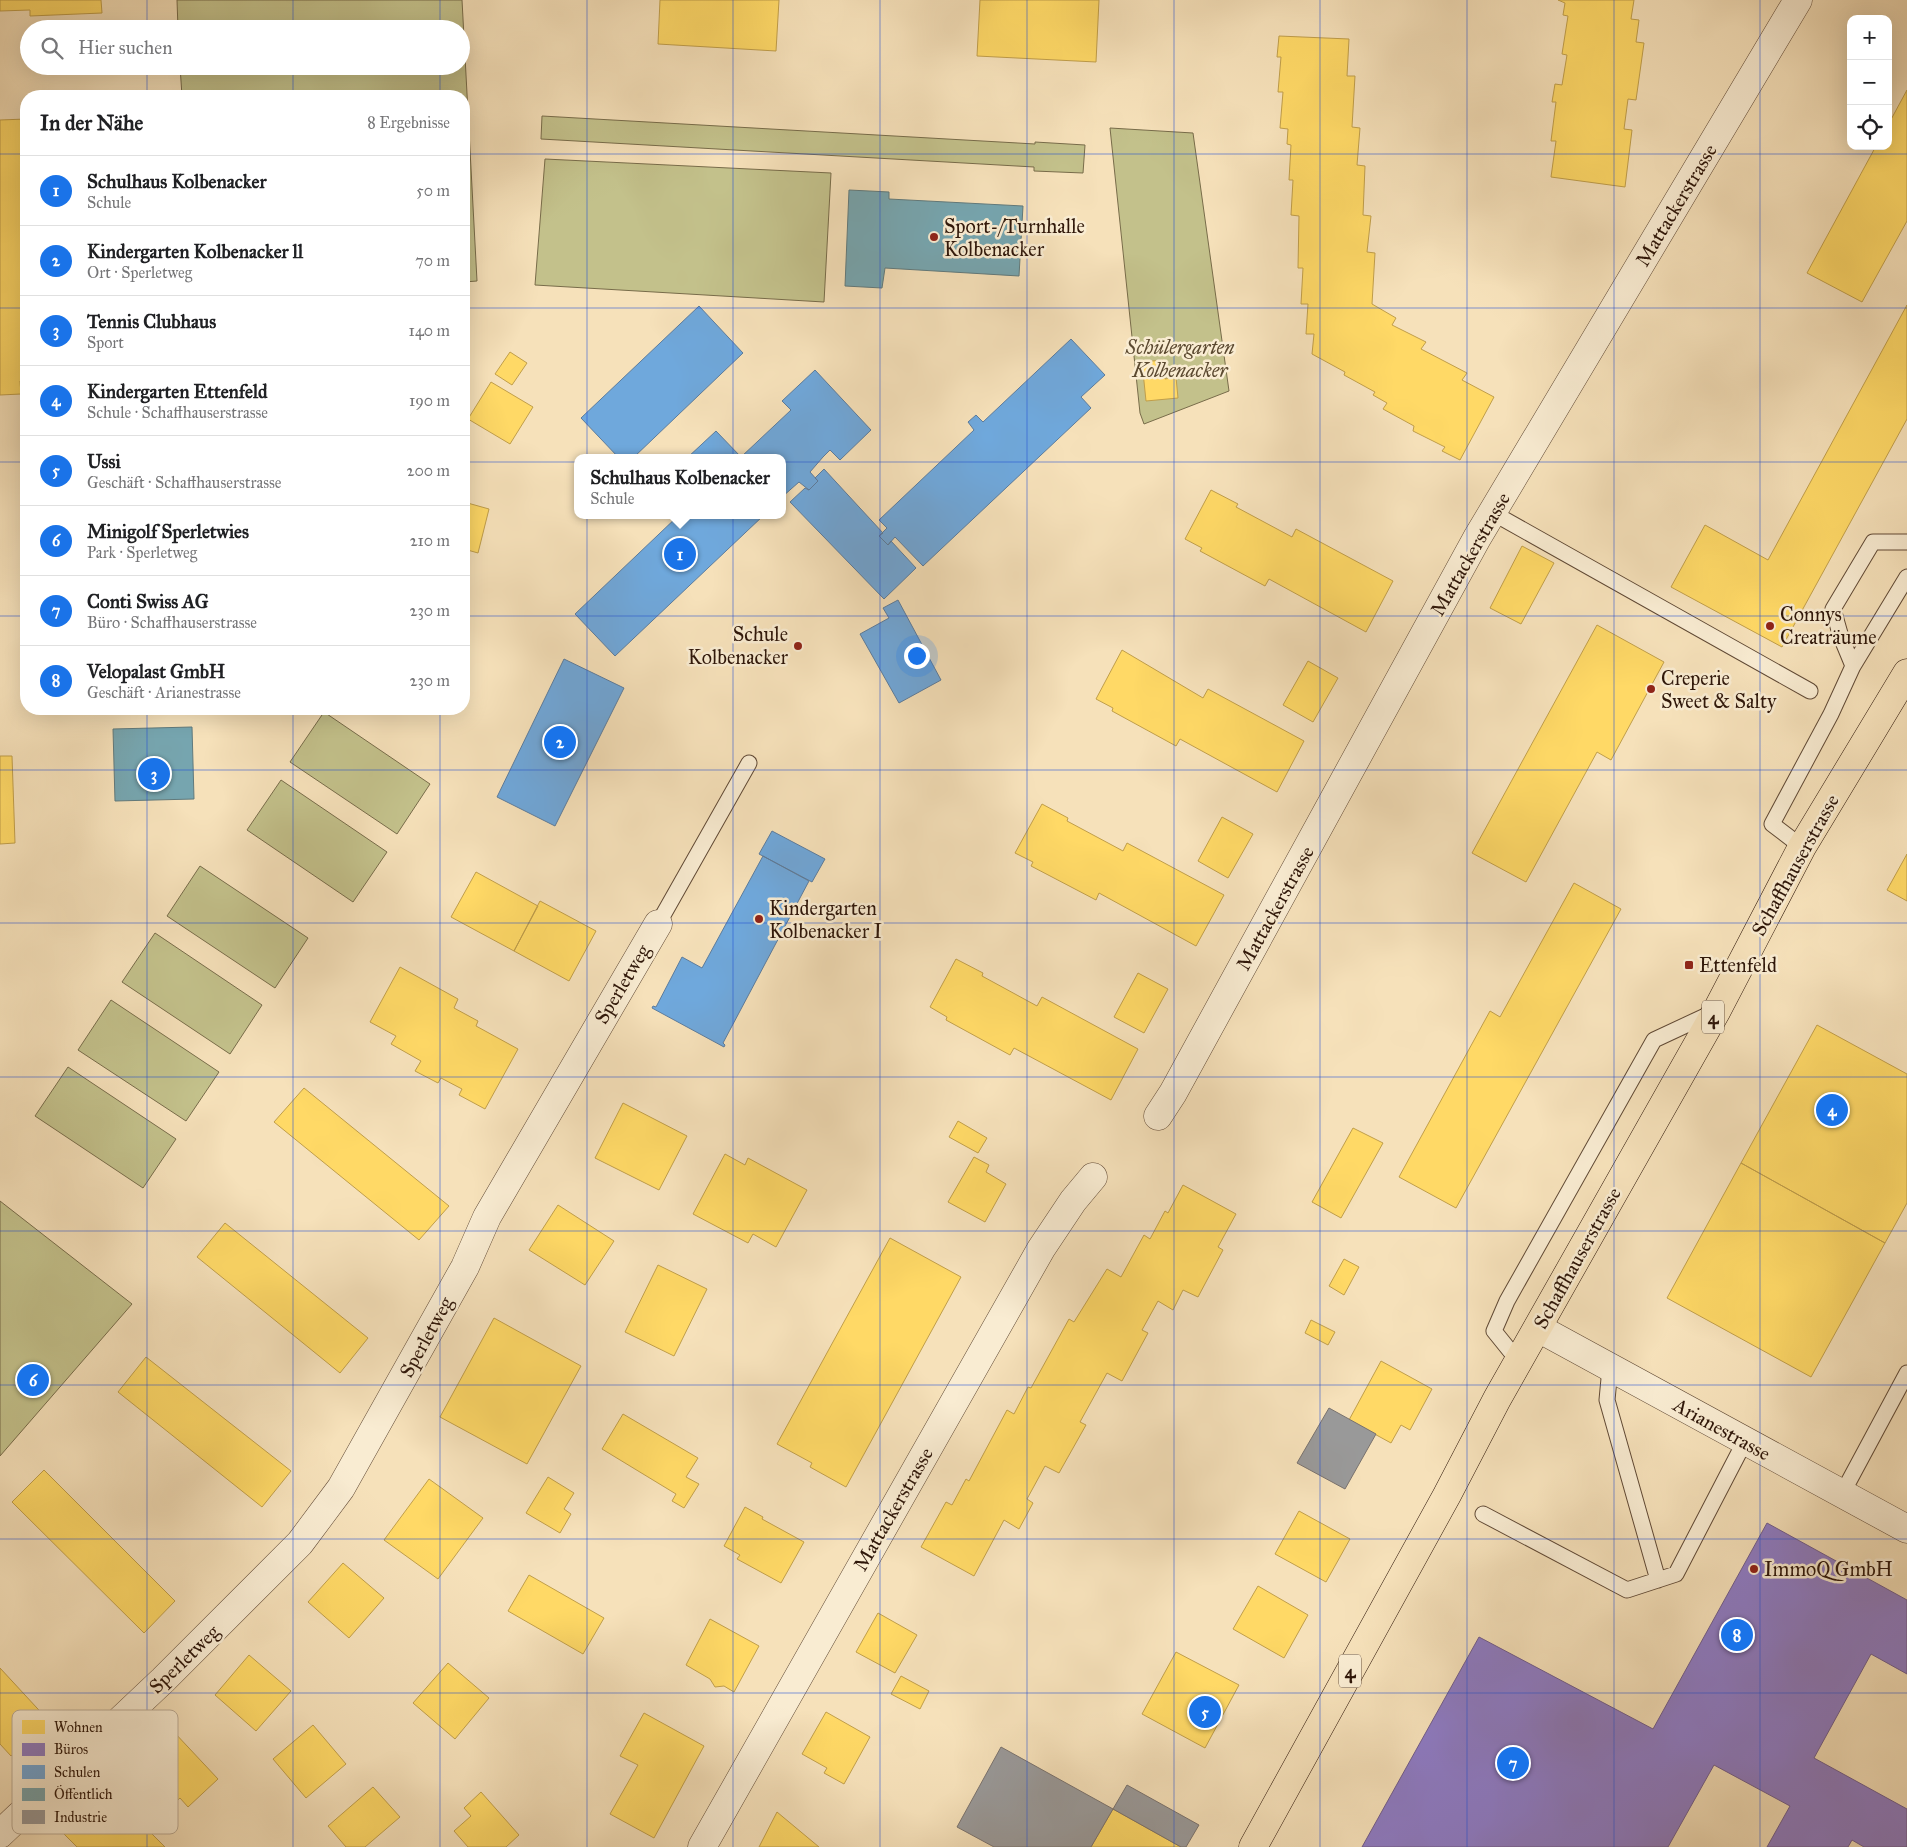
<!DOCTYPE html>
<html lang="de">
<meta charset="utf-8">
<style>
body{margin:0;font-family:"IM FELL Great Primer",serif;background:#f2f2f2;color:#202124}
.controls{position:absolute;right:15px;top:15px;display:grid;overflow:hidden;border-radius:10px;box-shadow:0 5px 20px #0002}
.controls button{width:45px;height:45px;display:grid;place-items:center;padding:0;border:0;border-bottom:1px solid #e0e0e0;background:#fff;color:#202124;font:25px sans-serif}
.you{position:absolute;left:916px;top:655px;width:18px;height:18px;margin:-12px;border:4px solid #fff;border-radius:50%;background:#1a73e8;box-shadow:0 0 0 8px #1a73e833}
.badge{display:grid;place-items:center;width:32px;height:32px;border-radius:50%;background:#1a73e8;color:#fff;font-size:16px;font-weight:700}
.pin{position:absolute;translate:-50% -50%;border:2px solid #fff;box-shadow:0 1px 5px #0006}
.popup{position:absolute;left:574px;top:454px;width:212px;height:65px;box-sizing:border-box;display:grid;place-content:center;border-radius:10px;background:#fff;filter:drop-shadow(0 1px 4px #0005);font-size:16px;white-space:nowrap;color:#757577}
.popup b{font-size:19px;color:#202124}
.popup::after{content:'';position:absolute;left:50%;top:100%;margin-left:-10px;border:10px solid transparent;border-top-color:#fff}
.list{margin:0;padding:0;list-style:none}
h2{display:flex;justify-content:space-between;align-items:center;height:65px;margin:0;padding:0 20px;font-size:21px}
h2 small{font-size:16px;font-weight:400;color:#757577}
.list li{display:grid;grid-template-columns:32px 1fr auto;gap:15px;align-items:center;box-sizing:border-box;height:70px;padding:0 20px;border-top:1px solid #e0e0e0}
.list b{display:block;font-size:19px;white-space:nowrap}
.list p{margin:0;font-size:16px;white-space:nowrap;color:#757577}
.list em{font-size:16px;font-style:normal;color:#757577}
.icon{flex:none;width:28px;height:28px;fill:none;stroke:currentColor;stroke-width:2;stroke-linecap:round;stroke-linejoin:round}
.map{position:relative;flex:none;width:1907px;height:1847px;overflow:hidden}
.search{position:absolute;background:#fff;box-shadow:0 5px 20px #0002;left:20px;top:20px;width:450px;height:55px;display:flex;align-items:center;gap:12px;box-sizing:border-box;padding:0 18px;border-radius:28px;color:#757577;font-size:19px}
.panel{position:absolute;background:#fff;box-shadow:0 5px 20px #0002;left:20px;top:90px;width:450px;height:625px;border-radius:20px}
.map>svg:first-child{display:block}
.green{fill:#c3c18b;stroke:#786c4a}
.homes{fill:#ffd966;stroke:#c09e4a}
.offices{fill:#8e7cc3;stroke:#715d8b}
.schools{fill:#6fa8dc;stroke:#5c7c9d}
.public{fill:#76a5af;stroke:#607a7d}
.industry{fill:#999;stroke:#79726e}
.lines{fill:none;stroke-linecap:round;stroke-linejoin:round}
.service-casing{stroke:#604935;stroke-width:17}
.minor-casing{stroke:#604935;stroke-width:29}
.primary-casing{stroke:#2e1609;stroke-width:29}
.service{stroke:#f9ecd2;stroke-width:15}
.minor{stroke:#f9ecd2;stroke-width:28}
.primary{stroke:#f6e1ba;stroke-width:28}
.grid{fill:none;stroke:#1d4ed8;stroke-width:1;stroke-opacity:0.55}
.poi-dot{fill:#8f2418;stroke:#f9ecd2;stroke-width:2}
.labels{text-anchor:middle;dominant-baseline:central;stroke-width:5;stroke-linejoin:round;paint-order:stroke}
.shield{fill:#f9ecd2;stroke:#6b5645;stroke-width:1}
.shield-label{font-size:19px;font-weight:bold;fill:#2e1609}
.street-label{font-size:20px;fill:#2e1609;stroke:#f9ecd2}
.poi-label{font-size:20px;fill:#2e1609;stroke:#f9ecd2;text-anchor:start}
.park-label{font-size:20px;font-style:italic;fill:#5b4930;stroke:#f9ecd2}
.key{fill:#f9ecd2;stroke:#bcac96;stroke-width:1}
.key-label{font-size:14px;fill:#2e1609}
</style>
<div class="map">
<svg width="1907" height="1847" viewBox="0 0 1907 1847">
<rect width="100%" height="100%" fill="#f6e1ba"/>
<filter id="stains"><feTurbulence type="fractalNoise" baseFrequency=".004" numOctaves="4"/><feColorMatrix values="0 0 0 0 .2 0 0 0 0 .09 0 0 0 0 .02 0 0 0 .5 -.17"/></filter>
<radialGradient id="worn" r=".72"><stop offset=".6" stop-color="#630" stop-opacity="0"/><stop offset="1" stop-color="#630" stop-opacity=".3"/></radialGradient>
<path class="green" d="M 177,0 L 462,0 L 477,281 L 464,282 L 464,96 L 182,96 L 180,66 L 461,66 L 461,29 L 178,29 Z
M 542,116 L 1035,144 L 1035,142 L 1085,145 L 1083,173 L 1034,171 L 1034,167 L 541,139 Z
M 1110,128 L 1193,133 L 1229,391 L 1144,424 L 1140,413 Z
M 545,159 L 831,173 L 824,302 L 535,285 Z
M 324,712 L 430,784 L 397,834 L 290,762 Z
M 281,780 L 387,852 L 353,902 L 247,830 Z
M 200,866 L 308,938 L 275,988 L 167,916 Z
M 155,933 L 262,1005 L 230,1054 L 122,982 Z
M 111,1000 L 219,1072 L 186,1121 L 78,1050 Z
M 68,1067 L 176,1139 L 143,1188 L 35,1116 Z
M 0,1201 L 132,1304 L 0,1456 Z"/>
<path class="homes" d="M 0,0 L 101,0 L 102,13 L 30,16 L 30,10 L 0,11 Z
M 660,0 L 779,0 L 776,51 L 658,44 Z
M 980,0 L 1099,0 L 1096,62 L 977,56 Z
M 1558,0 L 1634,0 L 1631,19 L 1639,20 L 1636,42 L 1644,43 L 1636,100 L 1628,99 L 1624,129 L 1632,130 L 1625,187 L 1551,177 L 1556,141 L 1551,141 L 1556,102 L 1552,102 L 1555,84 L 1562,85 L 1567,55 L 1562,54 L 1568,16 L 1563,15 L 1565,3 Z
M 1279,36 L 1349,39 L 1347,76 L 1355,76 L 1352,127 L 1360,128 L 1357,165 L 1365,166 L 1363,215 L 1371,216 L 1367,252 L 1375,253 L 1372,304 L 1396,318 L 1392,325 L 1426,342 L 1421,349 L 1467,373 L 1462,380 L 1494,397 L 1460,460 L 1442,451 L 1445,447 L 1413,431 L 1414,426 L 1383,409 L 1387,403 L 1373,395 L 1375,392 L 1344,375 L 1345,372 L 1312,354 L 1314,334 L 1306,334 L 1308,304 L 1301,304 L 1303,268 L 1298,268 L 1299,216 L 1291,215 L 1293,180 L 1289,180 L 1291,145 L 1287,144 L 1288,129 L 1280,128 L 1283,92 L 1278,92 L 1281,57 L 1277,57 Z
M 1907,90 L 1907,221 L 1862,302 L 1807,273 L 1876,146 L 1888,146 L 1888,125 Z
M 26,119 L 26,380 L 20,381 L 21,394 L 0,395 L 0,120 Z
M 1907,305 L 1907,419 L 1782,647 L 1671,587 L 1705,525 L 1768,560 Z
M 510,352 L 527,363 L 512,385 L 495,374 Z
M 1163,360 L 1165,379 L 1176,377 L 1178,398 L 1146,401 L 1142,362 Z
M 491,382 L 533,407 L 510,444 L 468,419 Z
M 1211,490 L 1238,504 L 1236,507 L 1292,537 L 1296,529 L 1393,581 L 1366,632 L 1269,579 L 1265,586 L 1200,551 L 1202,548 L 1185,539 Z
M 464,502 L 489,509 L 478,553 L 464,549 Z
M 1522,546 L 1554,563 L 1521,624 L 1490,608 Z
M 1597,625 L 1664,662 L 1611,760 L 1597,752 L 1526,882 L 1472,853 Z
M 1122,650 L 1203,698 L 1208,689 L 1304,741 L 1277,792 L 1180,739 L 1176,746 L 1112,711 L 1113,708 L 1096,699 Z
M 1308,661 L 1338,678 L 1313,722 L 1283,705 Z
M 0,756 L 12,756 L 15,843 L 0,844 Z
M 1042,804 L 1068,818 L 1067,821 L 1123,851 L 1127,843 L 1224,895 L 1196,946 L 1099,893 L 1096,900 L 1031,866 L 1033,862 L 1015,853 Z
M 1222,817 L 1253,834 L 1228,878 L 1198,861 Z
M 1907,854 L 1907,901 L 1887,890 Z
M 476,872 L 538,906 L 514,951 L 451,917 Z
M 1574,883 L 1621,909 L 1456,1208 L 1399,1177 L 1490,1011 L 1500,1017 Z
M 540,901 L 596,931 L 569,981 L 514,951 Z
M 956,959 L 983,973 L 982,976 L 1037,1006 L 1042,997 L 1138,1049 L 1111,1100 L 1014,1048 L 1010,1055 L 946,1020 L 947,1017 L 930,1007 Z
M 400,967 L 458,999 L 454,1008 L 478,1021 L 476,1026 L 518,1049 L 485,1109 L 459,1095 L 462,1089 L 441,1078 L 438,1083 L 415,1071 L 421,1061 L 391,1044 L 396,1036 L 370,1022 Z
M 1138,973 L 1168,989 L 1144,1033 L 1114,1017 Z
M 1817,1025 L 1907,1074 L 1907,1203 L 1885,1243 L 1741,1163 Z
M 304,1088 L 449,1206 L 419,1240 L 274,1122 Z
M 623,1103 L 687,1136 L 659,1190 L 595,1158 Z
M 958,1121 L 987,1138 L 978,1153 L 949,1137 Z
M 1353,1128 L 1383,1143 L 1341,1218 L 1312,1202 Z
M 725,1154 L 745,1165 L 748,1158 L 807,1190 L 776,1247 L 753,1234 L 748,1243 L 693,1214 Z
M 974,1157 L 989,1165 L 986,1172 L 1006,1184 L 985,1222 L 948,1202 Z
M 1741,1163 L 1885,1243 L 1811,1377 L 1667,1298 Z
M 1183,1185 L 1236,1214 L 1218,1247 L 1223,1250 L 1198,1297 L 1183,1290 L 1173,1310 L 1158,1301 L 1142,1330 L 1148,1333 L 1122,1381 L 1107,1373 L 1080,1422 L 1086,1425 L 1059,1473 L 1045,1466 L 1027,1499 L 1033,1503 L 1019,1529 L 1004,1520 L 974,1576 L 921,1547 L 946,1502 L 952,1505 L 966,1479 L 969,1481 L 1007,1410 L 1014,1414 L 1028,1387 L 1031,1388 L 1069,1319 L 1074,1322 L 1107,1269 L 1121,1277 L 1144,1235 L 1150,1239 L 1165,1211 L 1168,1213 Z
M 558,1205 L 614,1241 L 585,1285 L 529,1250 Z
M 225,1223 L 368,1338 L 340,1373 L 197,1257 Z
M 890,1238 L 961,1277 L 846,1487 L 810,1467 L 812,1463 L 777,1444 Z
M 1344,1259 L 1359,1267 L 1344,1295 L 1329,1286 Z
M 658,1265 L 707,1289 L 674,1356 L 625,1332 Z
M 494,1318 L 581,1366 L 527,1464 L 440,1417 Z
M 1311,1320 L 1335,1332 L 1328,1345 L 1305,1333 Z
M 146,1357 L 291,1471 L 262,1507 L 118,1392 Z
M 1381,1361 L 1432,1389 L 1410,1430 L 1401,1425 L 1391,1443 L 1349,1420 Z
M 623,1414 L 698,1458 L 686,1477 L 699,1484 L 684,1508 L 672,1501 L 676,1494 L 602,1449 Z
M 44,1470 L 175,1601 L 144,1633 L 12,1502 Z
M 548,1477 L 574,1493 L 564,1509 L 571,1514 L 560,1533 L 526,1513 Z
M 429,1479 L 483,1518 L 438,1579 L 384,1540 Z
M 745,1507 L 763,1517 L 762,1519 L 804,1542 L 781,1583 L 737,1559 L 740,1555 L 724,1546 Z
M 1299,1511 L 1350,1539 L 1326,1582 L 1275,1554 Z
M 343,1563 L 384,1598 L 349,1638 L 308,1602 Z
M 529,1575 L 604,1618 L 583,1654 L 508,1611 Z
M 1258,1586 L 1308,1615 L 1284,1658 L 1233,1629 Z
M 878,1613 L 917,1635 L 895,1673 L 856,1652 Z
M 710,1619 L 759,1646 L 734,1692 L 724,1686 L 715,1687 L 710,1679 L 686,1665 Z
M 1176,1652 L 1239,1685 L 1205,1748 L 1142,1714 Z
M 249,1655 L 291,1691 L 256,1731 L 215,1695 Z
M 448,1663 L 489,1698 L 455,1739 L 413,1703 Z
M 0,1668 L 49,1721 L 11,1756 L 0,1744 Z
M 901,1676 L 929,1691 L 920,1709 L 891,1694 Z
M 826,1712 L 870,1737 L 844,1784 L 824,1773 L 827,1768 L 802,1754 Z
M 644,1713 L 704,1746 L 654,1838 L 610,1814 L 638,1765 L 620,1756 Z
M 313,1725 L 346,1764 L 306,1798 L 273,1759 Z
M 173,1731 L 218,1779 L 188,1807 L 180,1798 L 147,1829 L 165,1847 L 77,1847 L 63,1833 Z
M 373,1787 L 400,1817 L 365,1847 L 346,1847 L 328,1826 Z
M 481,1792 L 519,1835 L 506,1847 L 468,1847 L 454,1831 L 471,1816 L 464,1808 Z
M 1113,1809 L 1181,1847 L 1091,1847 Z
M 777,1812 L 819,1847 L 759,1847 Z"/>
<path class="offices" d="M 1767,1523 L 1907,1600 L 1907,1674 L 1871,1654 L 1814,1758 L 1907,1809 L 1907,1847 L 1864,1847 L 1852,1840 L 1848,1847 L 1767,1847 L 1790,1806 L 1714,1765 L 1668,1847 L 1362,1847 L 1479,1637 L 1653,1729 Z"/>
<path class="schools" d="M 699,306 L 743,353 L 633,458 L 619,458 L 581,418 Z
M 1071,339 L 1105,375 L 1081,397 L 1091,408 L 923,566 L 895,537 L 888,545 L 879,536 L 887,528 L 879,520 L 974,430 L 968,422 L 976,415 L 983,422 Z
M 815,370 L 871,430 L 840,460 L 830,450 L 823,457 L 810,472 L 818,481 L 809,490 L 799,482 L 782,497 L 782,458 L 687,458 L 716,431 L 741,457 L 791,410 L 782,401 Z
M 824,469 L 883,533 L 879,536 L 888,545 L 891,541 L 916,568 L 884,599 L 790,502 L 805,488 L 809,490 L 818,481 L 815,478 Z
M 679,515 L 764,515 L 615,656 L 575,614 Z
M 898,600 L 941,680 L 899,703 L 860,634 L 889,618 L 883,608 Z
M 564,659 L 624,688 L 555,826 L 497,797 Z
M 772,831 L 825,859 L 812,882 L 759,854 Z
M 763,856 L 809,881 L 723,1043 L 725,1045 L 724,1047 L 652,1008 L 653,1006 L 656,1007 L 682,957 L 702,968 Z"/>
<path class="public" d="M 849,190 L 889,192 L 889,199 L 1023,206 L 1019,276 L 885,268 L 882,288 L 845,286 Z
M 192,727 L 194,799 L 115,801 L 113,729 Z"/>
<path class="industry" d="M 1329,1408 L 1376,1434 L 1345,1489 L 1297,1463 Z
M 1001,1747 L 1113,1809 L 1091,1847 L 994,1847 L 957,1827 Z
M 1127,1785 L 1199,1825 L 1186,1847 L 1181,1847 L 1113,1809 Z"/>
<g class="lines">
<g class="service-casing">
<path id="service" d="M 1493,513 L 1810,691
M 1853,666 L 1841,637 L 1833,609 L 1873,542 L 1907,542
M 1802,847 L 1772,824 L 1831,714 L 1853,666 L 1907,577
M 658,924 L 749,763
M 1519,1362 L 1494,1331 L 1507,1301 L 1654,1040 L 1714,1012
M 1610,1368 L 1607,1400 L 1658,1580
M 1842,1494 L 1907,1373
M 1483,1514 L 1627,1590 L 1676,1574 L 1745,1441"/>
</g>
<g class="minor-casing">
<path id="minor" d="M 1158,1116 L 1173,1093 L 1477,538 L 1798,0
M 1538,1328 L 1907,1529
M 0,1834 L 163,1680 L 300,1543 L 341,1488 L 465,1267 L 487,1217 L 658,924
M 702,1847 L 1041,1249 L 1073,1201 L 1093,1177"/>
</g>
<g class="primary-casing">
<path id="primary" d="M 1253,1847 L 1447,1495 L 1497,1399 L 1717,1010 L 1802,847 L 1907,673"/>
</g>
<use href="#service" class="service"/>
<use href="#minor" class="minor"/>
<use href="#primary" class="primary"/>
</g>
<path class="grid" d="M 147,0 L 147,29M 293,0 L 293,29M 440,0 L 440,29M 587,0 L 587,1847M 733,0 L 733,1847M 880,0 L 880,1847M 1027,0 L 1027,1847M 1174,0 L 1174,1847M 1320,0 L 1320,1847M 1467,0 L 1467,1847M 1614,0 L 1614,1847M 1760,0 L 1760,1847M 147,66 L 147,96M 293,66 L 293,96M 440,66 L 440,96M 0,154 L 26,154M 464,154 L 1907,154M 0,308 L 26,308M 464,308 L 1907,308M 0,462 L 26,462M 464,462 L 1907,462M 0,616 L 26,616M 464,616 L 1907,616M 147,709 L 147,1847M 293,709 L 293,1847M 440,709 L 440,1847M 0,770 L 1907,770M 0,923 L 1907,923M 0,1077 L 1907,1077M 0,1231 L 1907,1231M 0,1385 L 1907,1385M 0,1539 L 1907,1539M 0,1693 L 1907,1693"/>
<g class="poi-dot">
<circle cx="934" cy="237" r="5"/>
<circle cx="1770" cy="626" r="5"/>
<circle cx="798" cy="646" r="5"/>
<circle cx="1651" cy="689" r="5"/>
<circle cx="759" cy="919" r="5"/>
<rect x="1684" y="960" width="10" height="10" rx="2.5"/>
<circle cx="1754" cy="1569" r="5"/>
</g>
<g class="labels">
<g class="shield">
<rect x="1702" y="1000.5" width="22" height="33" rx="4"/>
<rect x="1339" y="1654.5" width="22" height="33" rx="4"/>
</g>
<g class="shield-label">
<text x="1713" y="1017">4</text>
<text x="1350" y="1671">4</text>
</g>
<g class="street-label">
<text transform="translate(1676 205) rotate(-59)">Mattackerstrasse</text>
<text transform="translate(1470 554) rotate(-60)">Mattackerstrasse</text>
<text transform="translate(1795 865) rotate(-61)">Schaffhauserstrasse</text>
<text transform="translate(1275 908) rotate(-61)">Mattackerstrasse</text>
<text transform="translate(622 984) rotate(-59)">Sperletweg</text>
<text transform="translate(1577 1258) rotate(-61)">Schaffhauserstrasse</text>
<text transform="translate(426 1337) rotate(-61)">Sperletweg</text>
<text transform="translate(1722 1429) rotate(29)">Arianestrasse</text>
<text transform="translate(893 1509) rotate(-60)">Mattackerstrasse</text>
<text transform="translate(184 1659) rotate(-44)">Sperletweg</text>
</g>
<g class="poi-label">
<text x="944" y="226">Sport-/Turnhalle<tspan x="944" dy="23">Kolbenacker</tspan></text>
<text x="1780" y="614">Connys<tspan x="1780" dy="23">Creaträume</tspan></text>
<text x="788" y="634" text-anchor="end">Schule<tspan x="788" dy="23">Kolbenacker</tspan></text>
<text x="1661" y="678">Creperie<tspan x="1661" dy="23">Sweet &amp; Salty</tspan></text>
<text x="769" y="908">Kindergarten<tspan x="769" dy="23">Kolbenacker I</tspan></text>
<text x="1699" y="965">Ettenfeld</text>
<text x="1764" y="1569">ImmoQ GmbH</text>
</g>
<g class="park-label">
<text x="1180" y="347">Schülergarten<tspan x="1180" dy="23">Kolbenacker</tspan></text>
</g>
</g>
<rect x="12" y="1710" width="166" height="124" rx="8" class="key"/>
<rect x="22" y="1720" width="23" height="14" fill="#ffd966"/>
<rect x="22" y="1743" width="23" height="13" fill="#8e7cc3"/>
<rect x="22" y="1765" width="23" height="14" fill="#6fa8dc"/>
<rect x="22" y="1788" width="23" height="13" fill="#76a5af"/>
<rect x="22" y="1810" width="23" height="14" fill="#999"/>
<g class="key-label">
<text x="54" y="1732">Wohnen</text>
<text x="54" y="1754">Büros</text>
<text x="54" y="1777">Schulen</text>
<text x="54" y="1799">Öffentlich</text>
<text x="54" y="1822">Industrie</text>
</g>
<rect width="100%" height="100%" filter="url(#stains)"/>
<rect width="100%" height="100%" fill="url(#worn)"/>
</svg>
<div class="controls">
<button>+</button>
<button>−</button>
<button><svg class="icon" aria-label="locate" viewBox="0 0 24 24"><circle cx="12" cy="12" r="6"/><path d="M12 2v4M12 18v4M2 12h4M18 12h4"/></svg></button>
</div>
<div class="you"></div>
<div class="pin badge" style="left:680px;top:554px">1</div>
<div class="popup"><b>Schulhaus Kolbenacker</b>Schule</div>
<div class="pin badge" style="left:560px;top:742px">2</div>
<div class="pin badge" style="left:154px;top:774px">3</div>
<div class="pin badge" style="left:1832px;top:1110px">4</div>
<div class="pin badge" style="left:1205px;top:1712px">5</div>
<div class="pin badge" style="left:33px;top:1380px">6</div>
<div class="pin badge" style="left:1513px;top:1763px">7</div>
<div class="pin badge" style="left:1737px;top:1635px">8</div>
<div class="search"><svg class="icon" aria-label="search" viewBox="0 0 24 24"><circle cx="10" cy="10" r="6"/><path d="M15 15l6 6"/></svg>Hier suchen</div>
<section class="panel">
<h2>In der Nähe<small>8 Ergebnisse</small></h2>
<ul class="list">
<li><span class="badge">1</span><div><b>Schulhaus Kolbenacker</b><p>Schule</p></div><em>50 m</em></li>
<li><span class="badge">2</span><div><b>Kindergarten Kolbenacker ll</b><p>Ort · Sperletweg</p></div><em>70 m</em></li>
<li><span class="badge">3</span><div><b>Tennis Clubhaus</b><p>Sport</p></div><em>140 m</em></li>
<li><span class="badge">4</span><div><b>Kindergarten Ettenfeld</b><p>Schule · Schaffhauserstrasse</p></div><em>190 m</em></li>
<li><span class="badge">5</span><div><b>Ussi</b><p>Geschäft · Schaffhauserstrasse</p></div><em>200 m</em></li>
<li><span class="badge">6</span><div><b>Minigolf Sperletwies</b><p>Park · Sperletweg</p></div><em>210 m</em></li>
<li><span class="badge">7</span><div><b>Conti Swiss AG</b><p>Büro · Schaffhauserstrasse</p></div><em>230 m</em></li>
<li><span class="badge">8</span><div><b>Velopalast GmbH</b><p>Geschäft · Arianestrasse</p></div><em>230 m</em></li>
</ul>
</section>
</div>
